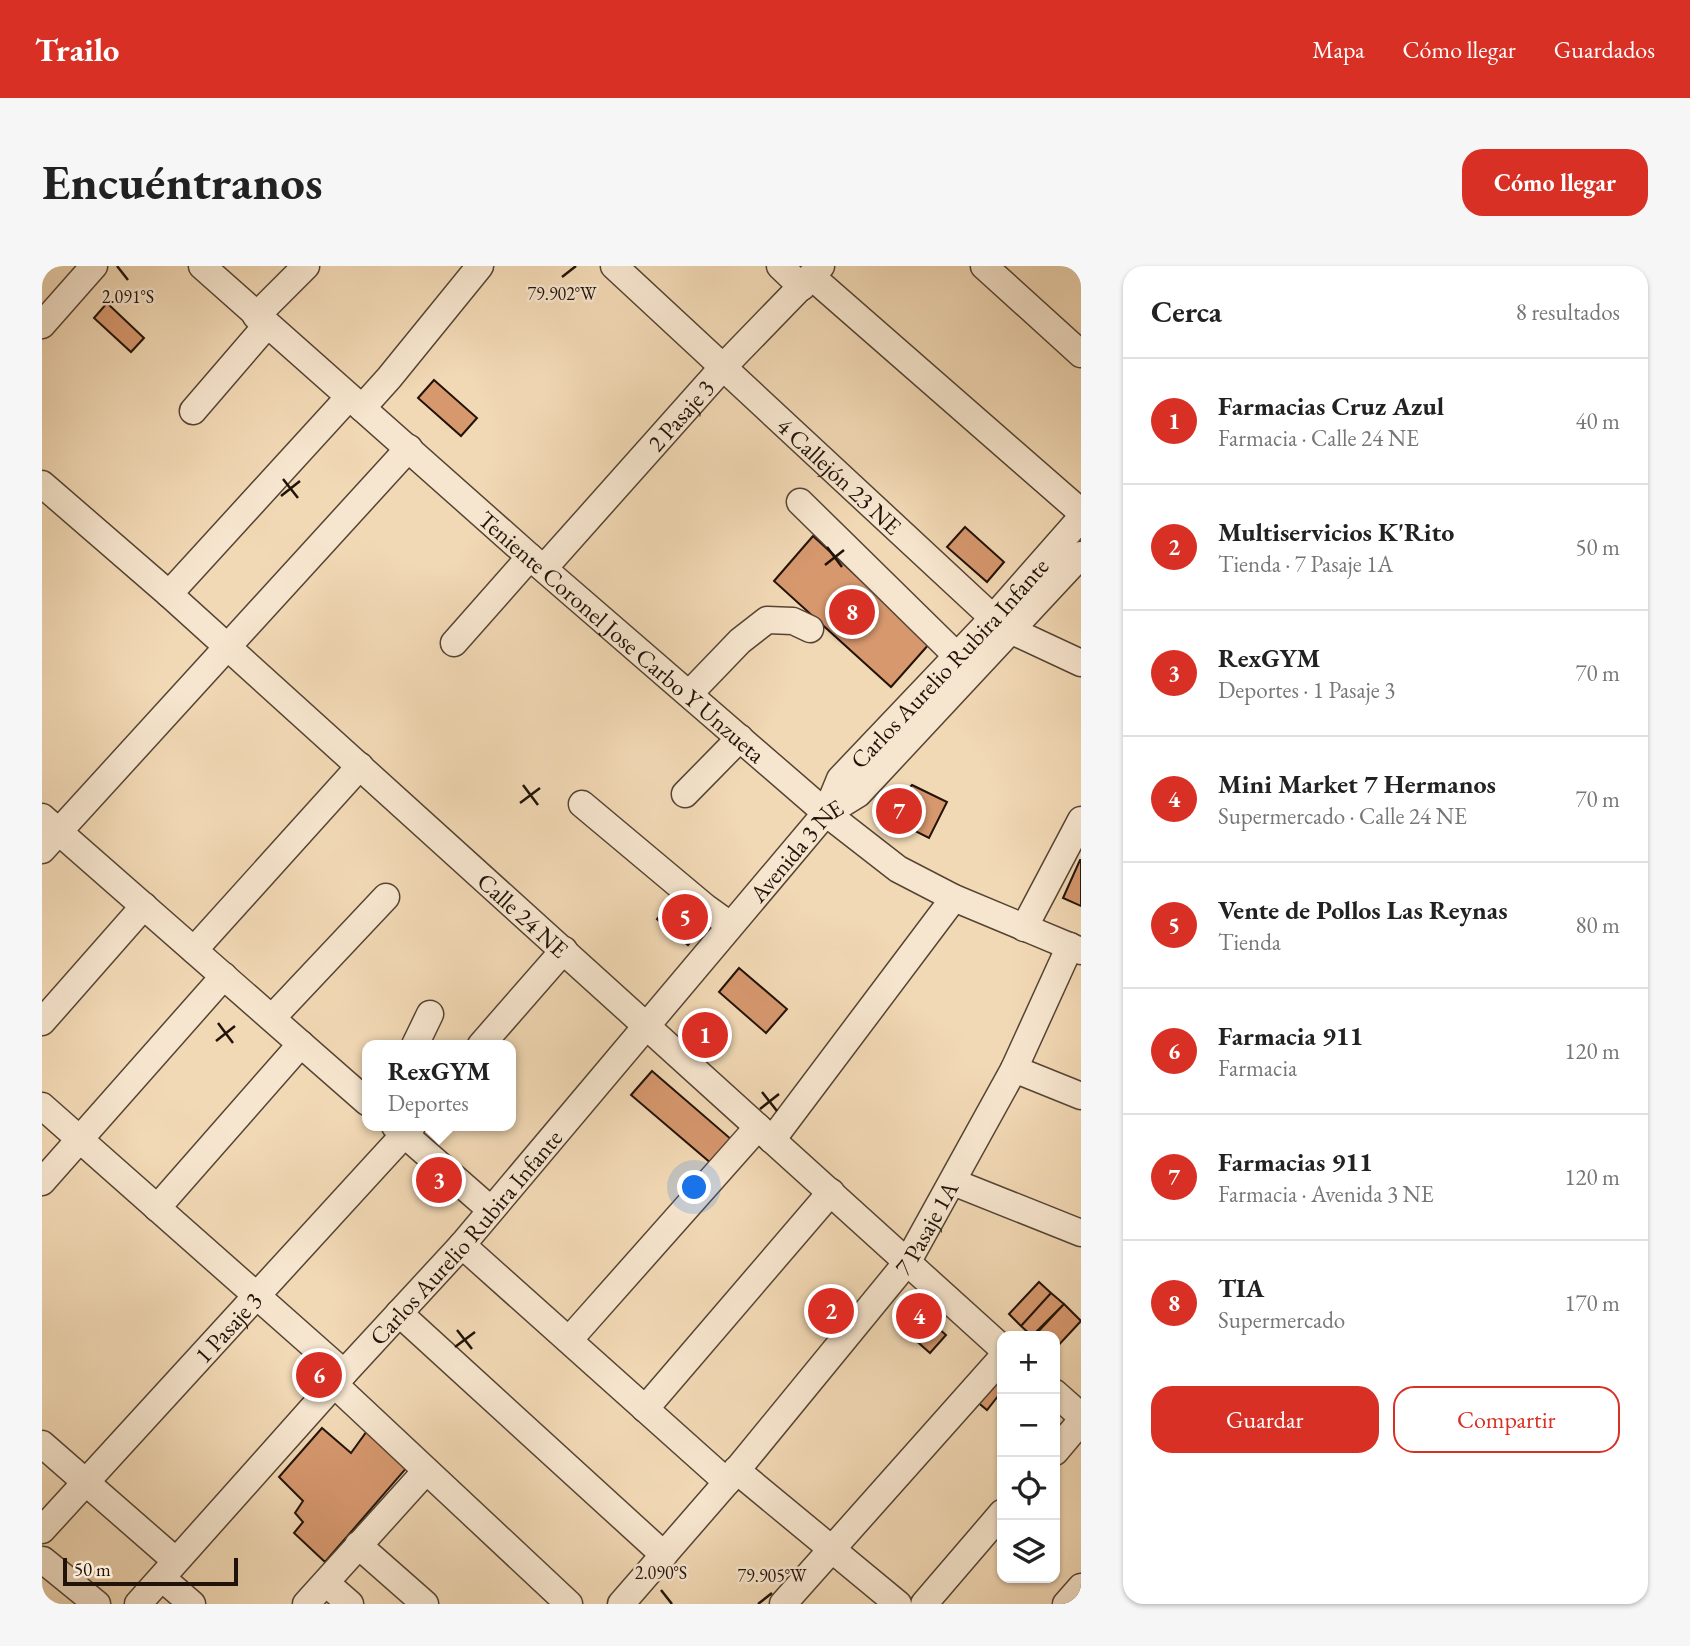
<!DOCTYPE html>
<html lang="es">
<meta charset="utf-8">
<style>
body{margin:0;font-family:"EB Garamond",serif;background:#f6f6f6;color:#222}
.controls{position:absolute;right:21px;bottom:21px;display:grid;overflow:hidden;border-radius:14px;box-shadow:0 2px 5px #0004}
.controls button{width:63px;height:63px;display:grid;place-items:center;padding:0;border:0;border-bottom:2px solid #e0e0e0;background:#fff;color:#222;font:35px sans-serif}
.scale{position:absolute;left:21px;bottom:18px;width:175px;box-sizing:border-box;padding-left:7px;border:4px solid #211309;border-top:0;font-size:19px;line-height:24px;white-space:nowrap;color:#211309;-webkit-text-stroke:5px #f7e6cf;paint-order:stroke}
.you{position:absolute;left:653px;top:922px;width:24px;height:24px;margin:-18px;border:5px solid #fff;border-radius:50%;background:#1a73e8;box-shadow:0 0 0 10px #1a73e833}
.badge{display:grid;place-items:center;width:46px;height:46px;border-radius:50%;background:#d93025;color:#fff;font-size:23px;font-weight:700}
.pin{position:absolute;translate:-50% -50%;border:4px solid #fff;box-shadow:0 2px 7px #0006}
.popup{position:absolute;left:320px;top:774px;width:154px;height:91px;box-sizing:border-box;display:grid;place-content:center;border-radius:14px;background:#fff;filter:drop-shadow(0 2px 5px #0005);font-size:23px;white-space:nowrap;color:#767676}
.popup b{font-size:26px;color:#222}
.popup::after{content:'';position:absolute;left:50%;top:100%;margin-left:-14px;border:14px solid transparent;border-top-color:#fff}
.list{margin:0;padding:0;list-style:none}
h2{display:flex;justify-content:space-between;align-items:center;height:91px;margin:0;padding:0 28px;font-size:30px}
h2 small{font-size:23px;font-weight:400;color:#767676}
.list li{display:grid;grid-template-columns:46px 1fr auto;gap:21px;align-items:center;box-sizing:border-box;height:126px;padding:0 28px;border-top:2px solid #e0e0e0}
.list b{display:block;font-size:26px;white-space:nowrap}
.list p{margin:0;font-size:23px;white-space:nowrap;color:#767676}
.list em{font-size:23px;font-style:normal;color:#767676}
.actions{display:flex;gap:14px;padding:21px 28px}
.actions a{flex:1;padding:16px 0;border:2px solid #d93025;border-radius:21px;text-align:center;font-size:24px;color:#d93025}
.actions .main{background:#d93025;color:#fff}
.icon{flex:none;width:38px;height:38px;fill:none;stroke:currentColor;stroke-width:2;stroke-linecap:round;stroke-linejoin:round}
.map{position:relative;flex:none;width:1039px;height:1338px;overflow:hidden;border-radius:21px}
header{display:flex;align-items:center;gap:42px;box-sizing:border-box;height:98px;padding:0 35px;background:#d93025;color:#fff}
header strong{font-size:33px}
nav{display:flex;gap:38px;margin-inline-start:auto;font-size:24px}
.intro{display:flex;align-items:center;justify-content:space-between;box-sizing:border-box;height:168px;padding:0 42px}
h1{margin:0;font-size:49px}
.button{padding:18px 32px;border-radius:21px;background:#d93025;color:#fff;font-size:24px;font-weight:700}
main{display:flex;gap:42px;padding:0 42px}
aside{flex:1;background:#fff;border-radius:21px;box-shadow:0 2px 5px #0004}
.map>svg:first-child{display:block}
.building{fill:#d7986e;stroke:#211309;stroke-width:2}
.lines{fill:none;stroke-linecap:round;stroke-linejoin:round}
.minor-casing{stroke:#554434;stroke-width:29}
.minor{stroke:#f7e6cf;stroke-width:26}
.ticks{fill:none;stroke:#211309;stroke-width:2.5}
.labels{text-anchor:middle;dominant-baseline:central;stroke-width:5;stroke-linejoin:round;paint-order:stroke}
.street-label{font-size:24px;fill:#211309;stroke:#f7e6cf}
.ticks-label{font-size:18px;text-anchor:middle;fill:#211309;stroke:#f7e6cf;stroke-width:5;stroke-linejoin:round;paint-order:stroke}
</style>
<header>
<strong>Trailo</strong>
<nav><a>Mapa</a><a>Cómo llegar</a><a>Guardados</a></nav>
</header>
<div class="intro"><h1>Encuéntranos</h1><a class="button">Cómo llegar</a></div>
<main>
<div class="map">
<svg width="1039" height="1338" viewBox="0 0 1039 1338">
<rect width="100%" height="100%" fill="#f2d9b5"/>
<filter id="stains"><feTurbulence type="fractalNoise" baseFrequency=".00286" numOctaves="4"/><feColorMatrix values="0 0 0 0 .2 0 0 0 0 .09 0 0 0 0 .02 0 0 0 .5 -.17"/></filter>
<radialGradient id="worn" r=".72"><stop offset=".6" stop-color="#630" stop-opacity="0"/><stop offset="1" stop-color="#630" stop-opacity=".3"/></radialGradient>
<path class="building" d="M 65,37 L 102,72 L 89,86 L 52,52 Z
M 392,114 L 435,152 L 419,170 L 376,132 Z
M 923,261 L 962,296 L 945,316 L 905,281 Z
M 771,270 L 888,377 L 849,421 L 732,315 Z
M 870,519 L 905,536 L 887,572 L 841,549 Z
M 1038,594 L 1039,594 L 1039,640 L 1021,632 Z
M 632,633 L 663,659 L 655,669 L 624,642 Z
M 624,642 L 655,669 L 646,679 L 615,653 Z
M 697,702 L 745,743 L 724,767 L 677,726 Z
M 659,744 L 688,770 L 668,793 L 638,768 Z
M 610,805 L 690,874 L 670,898 L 589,829 Z
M 997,1016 L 1009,1027 L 979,1060 L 967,1048 Z
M 1009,1027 L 1022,1038 L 990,1070 L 979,1060 Z
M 781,1031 L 804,1051 L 797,1059 L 774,1039 Z
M 869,1038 L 904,1069 L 888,1087 L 853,1056 Z
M 1022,1038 L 1039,1055 L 1013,1083 L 1013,1070 L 992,1070 Z
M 953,1110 L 960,1116 L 960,1125 L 945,1144 L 933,1134 Z
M 280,1162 L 309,1187 L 325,1165 L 367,1199 L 283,1296 L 252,1267 L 261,1256 L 253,1247 L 261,1235 L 237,1211 Z"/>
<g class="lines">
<g class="minor-casing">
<g id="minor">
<path id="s1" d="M 160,0 L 488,291 L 784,547 L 856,603 L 912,632 L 1039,685"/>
<path id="s2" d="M 572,0 L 951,352 L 968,364 L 1039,397"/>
<path d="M 738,0 L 760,21"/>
<path d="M 942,0 L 1039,88"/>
<path d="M 769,10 L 1039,246"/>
<path d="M 214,50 L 264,0"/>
<path d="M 0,59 L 52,0"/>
<path d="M 320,142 L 347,112 L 438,0"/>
<path d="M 151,145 L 225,59"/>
<path id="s3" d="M 0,218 L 127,328 L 960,1082"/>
<path d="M 758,236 L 915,390"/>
<path id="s4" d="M 502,302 L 682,100 L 779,0"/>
<path d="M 127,328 L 307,131"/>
<path d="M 412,377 L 488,291"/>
<path d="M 647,428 L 698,375 L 725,354 L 751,355 L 768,363"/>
<path d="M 643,528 L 698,472"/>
<path d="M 540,538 L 663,641 L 688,659"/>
<path id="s5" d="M 784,547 L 798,513 L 951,352 L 1039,252"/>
<path d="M 0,551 L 325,836"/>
<path d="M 0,584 L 367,182"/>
<path d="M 982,662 L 1039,554"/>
<path d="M 152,684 L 318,500"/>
<path d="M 230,752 L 344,631"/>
<path d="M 0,756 L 102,640"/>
<path d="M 373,779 L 388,748"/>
<path d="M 439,779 L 522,684"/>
<path d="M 972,803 L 1039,830"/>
<path d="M 0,840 L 302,1107"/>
<path d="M 353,860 L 449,944"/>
<path d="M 730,874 L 912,632"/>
<path d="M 0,916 L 182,710"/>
<path d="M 911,916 L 1039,967"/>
<path d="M 115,942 L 259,778"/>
<path d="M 420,979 L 685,1216"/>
<path d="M 357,1047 L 622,1289"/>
<path d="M 527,1074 L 716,861"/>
<path d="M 292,1118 L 527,1338"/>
<path d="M 1013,1127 L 1039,1150"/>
<path d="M 603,1143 L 789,926"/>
<path d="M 0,1178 L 134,1295"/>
<path d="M 1013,1186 L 1039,1155"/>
<path d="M 694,1204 L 856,1338"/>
<path id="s6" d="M 0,1264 L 370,860"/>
<path d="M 316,1279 L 383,1338"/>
<path d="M 1,1294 L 55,1338"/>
<path d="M 120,1312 L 150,1338"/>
<path d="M 284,1317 L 308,1338"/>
<path id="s7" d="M 96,1338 L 302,1107 L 420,979 L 782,549 L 816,528 L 1039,289"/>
<path d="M 264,1338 L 384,1205"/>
<path id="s8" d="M 579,1338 L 685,1216 L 866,995 L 972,803 L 1028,680"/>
<path d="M 741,1338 L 960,1092"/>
<path d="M 882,1338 L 960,1247"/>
<path d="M 1024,1338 L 1039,1321"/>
</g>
</g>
<use href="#minor" class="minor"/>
</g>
<path class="ticks" d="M 75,0 L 86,14M 520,11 L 534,0M 241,213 L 256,232M 239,230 L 258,215M 785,281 L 800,301M 783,299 L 802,284M 481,519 L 496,539M 478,537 L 498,522M 176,757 L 191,777M 174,775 L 193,760M 720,826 L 735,845M 718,843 L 737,828M 415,1064 L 430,1083M 413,1081 L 433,1066M 619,1324 L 630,1338M 716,1338 L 730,1327"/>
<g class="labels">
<g class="street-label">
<text stroke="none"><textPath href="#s4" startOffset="205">2 Pasaje 3</textPath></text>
<text stroke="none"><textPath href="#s2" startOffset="308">4 Callejón 23 NE</textPath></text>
<text stroke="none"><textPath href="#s1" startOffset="560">Teniente Coronel Jose Carbo Y Unzueta</textPath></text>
<text stroke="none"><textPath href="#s5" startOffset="196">Carlos Aurelio Rubira Infante</textPath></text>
<text stroke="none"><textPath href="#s7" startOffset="1001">Avenida 3 NE</textPath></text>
<text stroke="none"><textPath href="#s3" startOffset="646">Calle 24 NE</textPath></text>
<text stroke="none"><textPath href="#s8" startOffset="485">7 Pasaje 1A</textPath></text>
<text stroke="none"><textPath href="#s7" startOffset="492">Carlos Aurelio Rubira Infante</textPath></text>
<text stroke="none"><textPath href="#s6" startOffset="275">1 Pasaje 3</textPath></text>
</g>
</g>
<g class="ticks-label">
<text x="520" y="34">79.902°W</text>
<text x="86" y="37">2.091°S</text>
<text x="619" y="1313">2.090°S</text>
<text x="730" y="1316">79.905°W</text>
</g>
<rect width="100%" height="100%" filter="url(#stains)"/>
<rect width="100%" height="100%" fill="url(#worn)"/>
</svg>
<div class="controls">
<button>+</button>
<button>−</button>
<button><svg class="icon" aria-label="locate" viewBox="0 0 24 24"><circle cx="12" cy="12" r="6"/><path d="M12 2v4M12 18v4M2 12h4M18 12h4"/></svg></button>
<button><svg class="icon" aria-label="layers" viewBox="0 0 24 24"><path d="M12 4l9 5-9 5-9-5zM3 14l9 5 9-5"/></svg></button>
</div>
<div class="scale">50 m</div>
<div class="you"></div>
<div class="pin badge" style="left:663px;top:769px">1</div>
<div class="pin badge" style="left:789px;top:1045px">2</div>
<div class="pin badge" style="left:397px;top:914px">3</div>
<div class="popup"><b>RexGYM</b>Deportes</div>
<div class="pin badge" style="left:877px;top:1050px">4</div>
<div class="pin badge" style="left:643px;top:651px">5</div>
<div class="pin badge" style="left:277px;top:1109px">6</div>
<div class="pin badge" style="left:857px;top:545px">7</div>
<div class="pin badge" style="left:810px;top:346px">8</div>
</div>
<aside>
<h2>Cerca<small>8 resultados</small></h2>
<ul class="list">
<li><span class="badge">1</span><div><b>Farmacias Cruz Azul</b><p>Farmacia · Calle 24 NE</p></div><em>40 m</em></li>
<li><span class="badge">2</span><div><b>Multiservicios K'Rito</b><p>Tienda · 7 Pasaje 1A</p></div><em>50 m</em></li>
<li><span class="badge">3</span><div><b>RexGYM</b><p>Deportes · 1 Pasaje 3</p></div><em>70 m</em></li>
<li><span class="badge">4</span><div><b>Mini Market 7 Hermanos</b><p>Supermercado · Calle 24 NE</p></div><em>70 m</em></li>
<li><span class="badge">5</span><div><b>Vente de Pollos Las Reynas</b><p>Tienda</p></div><em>80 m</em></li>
<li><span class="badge">6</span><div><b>Farmacia 911</b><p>Farmacia</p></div><em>120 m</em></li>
<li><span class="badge">7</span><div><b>Farmacias 911</b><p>Farmacia · Avenida 3 NE</p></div><em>120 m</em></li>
<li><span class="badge">8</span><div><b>TIA</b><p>Supermercado</p></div><em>170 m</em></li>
</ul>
<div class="actions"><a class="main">Guardar</a><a>Compartir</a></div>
</aside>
</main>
